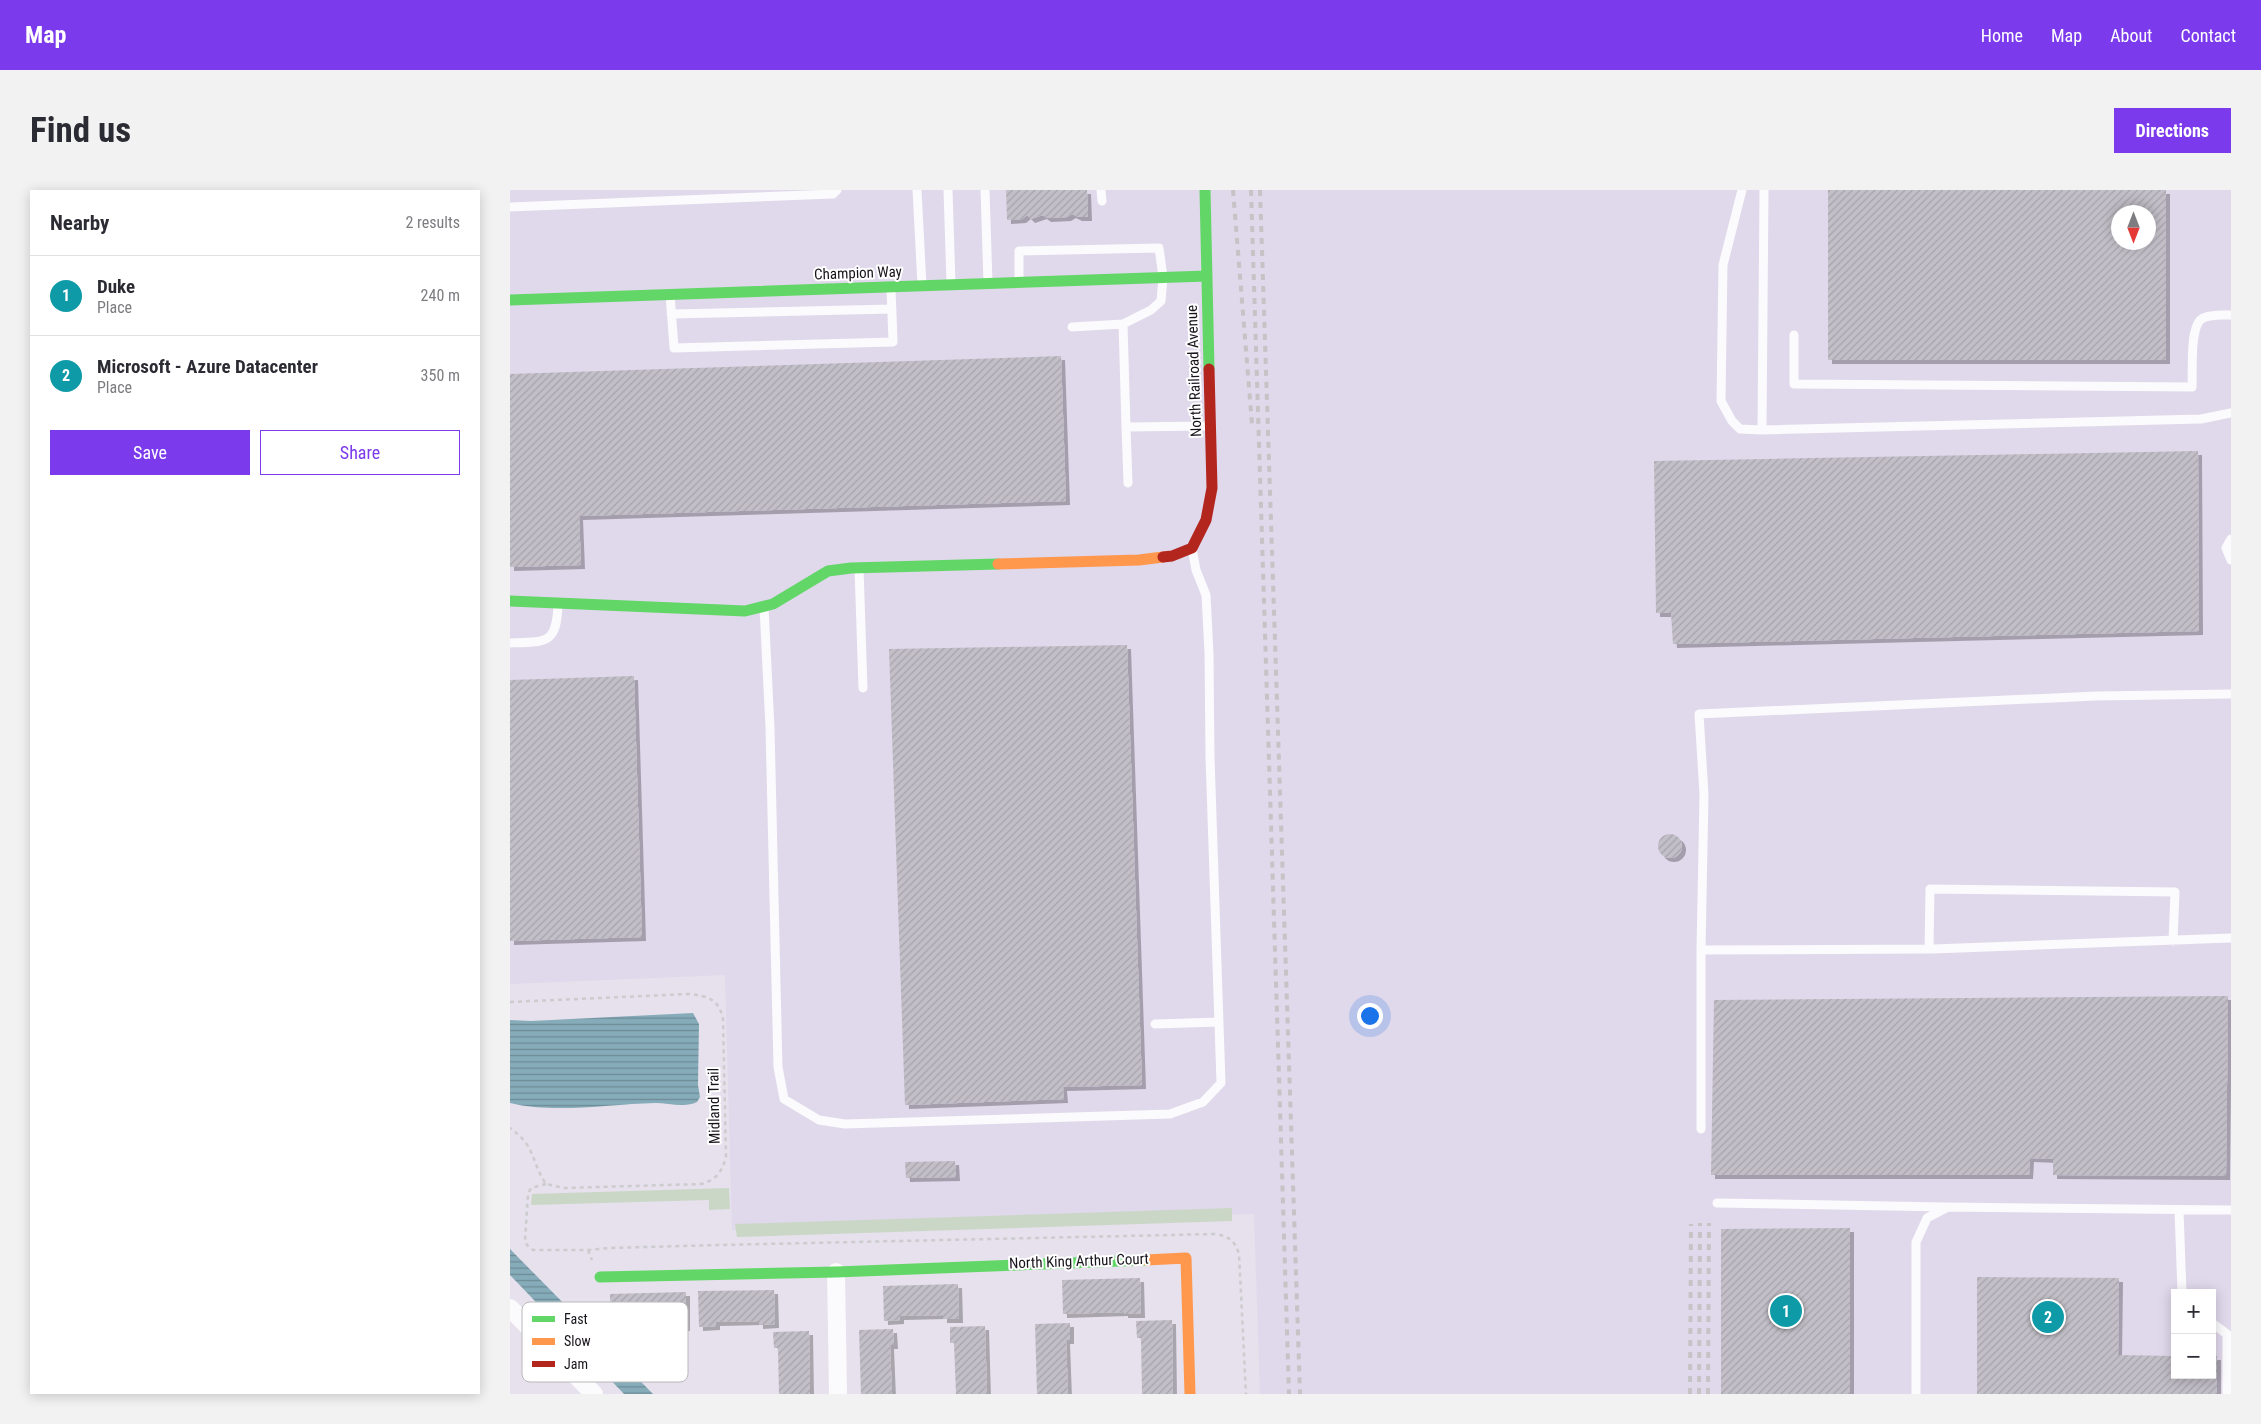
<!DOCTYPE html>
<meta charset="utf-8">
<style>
body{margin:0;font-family:"Roboto Condensed",sans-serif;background:#f2f2f3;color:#2b2b33}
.controls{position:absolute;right:15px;bottom:15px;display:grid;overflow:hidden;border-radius:0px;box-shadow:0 2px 12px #0003}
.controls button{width:45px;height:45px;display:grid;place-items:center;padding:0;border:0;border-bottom:1px solid #e1e1e2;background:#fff;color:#2b2b33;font:25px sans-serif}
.compass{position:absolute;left:1601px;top:15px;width:45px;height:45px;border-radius:50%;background:#fff;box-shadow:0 2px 12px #0003;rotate:180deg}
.you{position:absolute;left:859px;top:825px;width:18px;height:18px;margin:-12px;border:4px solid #fff;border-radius:50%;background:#1a73e8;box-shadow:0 0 0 8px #1a73e833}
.badge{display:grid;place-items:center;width:32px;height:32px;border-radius:50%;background:#7c3aed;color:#fff;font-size:16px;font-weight:700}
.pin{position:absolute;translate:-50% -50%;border:2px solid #fff;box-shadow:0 1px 5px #0006}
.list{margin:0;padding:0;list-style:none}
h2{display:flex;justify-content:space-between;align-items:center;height:65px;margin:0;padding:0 20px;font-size:21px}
h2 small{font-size:16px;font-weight:400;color:#7c7c81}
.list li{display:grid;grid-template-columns:32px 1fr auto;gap:15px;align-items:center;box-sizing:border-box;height:80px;padding:0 20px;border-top:1px solid #e1e1e2}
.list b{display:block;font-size:19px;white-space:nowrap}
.list p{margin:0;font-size:16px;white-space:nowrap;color:#7c7c81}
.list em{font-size:16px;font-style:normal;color:#7c7c81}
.actions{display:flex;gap:10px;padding:15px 20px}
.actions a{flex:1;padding:11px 0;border:1px solid #7c3aed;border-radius:0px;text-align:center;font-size:18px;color:#7c3aed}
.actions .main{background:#7c3aed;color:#fff}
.map{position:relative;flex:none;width:1721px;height:1204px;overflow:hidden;border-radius:0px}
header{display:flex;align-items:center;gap:30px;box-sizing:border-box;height:70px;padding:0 25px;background:#7c3aed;color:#fff}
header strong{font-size:24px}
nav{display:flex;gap:28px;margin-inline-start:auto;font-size:18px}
.intro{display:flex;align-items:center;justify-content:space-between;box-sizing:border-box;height:120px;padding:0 30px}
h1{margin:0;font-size:35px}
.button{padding:12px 22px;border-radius:0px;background:#7c3aed;color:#fff;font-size:18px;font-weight:700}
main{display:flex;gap:30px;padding:0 30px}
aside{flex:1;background:#fff;border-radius:0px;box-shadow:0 2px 12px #0003}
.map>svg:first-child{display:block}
.built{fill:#e0d8eb;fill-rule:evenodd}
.garden{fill:#cad7c7}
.water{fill:url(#water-rules)}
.building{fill:url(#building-hatch);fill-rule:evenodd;filter:url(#shadow)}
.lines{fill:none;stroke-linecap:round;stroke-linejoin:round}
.path{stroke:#cccbce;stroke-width:2.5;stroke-dasharray:4 4;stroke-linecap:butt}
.lane{stroke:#fbfafc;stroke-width:9}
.street{stroke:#fbfafc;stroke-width:18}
.fast{stroke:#63d668;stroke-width:11}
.slow{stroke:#ff974d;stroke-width:11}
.jam{stroke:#b3261e;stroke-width:11}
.rail{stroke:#c5c3c6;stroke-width:4;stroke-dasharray:6 6;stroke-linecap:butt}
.labels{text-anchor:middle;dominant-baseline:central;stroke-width:4;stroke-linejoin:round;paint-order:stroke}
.street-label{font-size:15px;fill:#18141b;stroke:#fff}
.key{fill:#fff;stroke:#bab8bb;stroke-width:1}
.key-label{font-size:14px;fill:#18141b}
</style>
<header>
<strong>Map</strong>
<nav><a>Home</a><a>Map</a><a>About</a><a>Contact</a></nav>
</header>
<div class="intro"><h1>Find us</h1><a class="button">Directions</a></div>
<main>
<aside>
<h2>Nearby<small>2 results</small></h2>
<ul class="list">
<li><span class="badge" style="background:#0f9aa8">1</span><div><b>Duke</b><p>Place</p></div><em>240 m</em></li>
<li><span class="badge" style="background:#0f9aa8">2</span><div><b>Microsoft - Azure Datacenter</b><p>Place</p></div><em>350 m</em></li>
</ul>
<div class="actions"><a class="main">Save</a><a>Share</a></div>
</aside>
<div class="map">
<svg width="1721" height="1204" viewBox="0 0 1721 1204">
<defs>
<pattern id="water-rules" width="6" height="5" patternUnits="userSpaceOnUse" patternTransform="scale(1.25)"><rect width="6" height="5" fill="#86acb9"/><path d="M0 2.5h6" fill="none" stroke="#6d8b96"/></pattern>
<pattern id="building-hatch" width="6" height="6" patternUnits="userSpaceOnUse" patternTransform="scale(1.25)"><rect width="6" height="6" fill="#c3bfc8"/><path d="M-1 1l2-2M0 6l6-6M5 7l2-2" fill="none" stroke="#a7a3ab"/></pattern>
<filter id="shadow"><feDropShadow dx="4" dy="4" stdDeviation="0" flood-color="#0004"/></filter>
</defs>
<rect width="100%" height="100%" fill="#e6e1ec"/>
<path class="built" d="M 0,0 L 1721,0 L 1721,1204 L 750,1204 L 744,1024 L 222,1040 L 215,785 L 0,794 ZM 1608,22 L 1638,22 L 1638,52 L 1608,52 ZM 1665,1103 L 1702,1103 L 1702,1185 L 1665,1185 Z"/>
<path class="garden" d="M 219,998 L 220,1019 L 199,1020 L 199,1010 L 21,1015 L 22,1004 Z
M 722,1018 L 722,1031 L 227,1047 L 225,1034 Z"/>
<path class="water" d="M 183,823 L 189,834 L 188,895 L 190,907 L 187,912 C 175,918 159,913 145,913 C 99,914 45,924 0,913 L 0,830 L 21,831 Z
M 0,1059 L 143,1204 L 114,1204 L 0,1085 Z"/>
<path class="building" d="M 496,0 L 577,0 L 578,27 L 568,27 L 562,24 L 557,27 L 537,28 L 533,25 L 521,29 L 517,25 L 512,29 L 497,30 Z
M 1318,0 L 1656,0 L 1656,170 L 1318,170 ZM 1608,22 L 1638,22 L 1638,52 L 1608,52 Z
M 551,166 L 556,311 L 69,326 L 71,375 L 0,377 L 0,184 Z
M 1688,261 L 1689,441 L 1163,454 L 1161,423 L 1146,423 L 1144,271 Z
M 617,455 L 632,895 L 553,897 L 554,909 L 395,915 L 379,459 Z
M 124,486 L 132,747 L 0,751 L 0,490 Z
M1148 656a12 12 0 1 1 24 0a12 12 0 1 1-24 0Z
M 1718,806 L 1716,986 L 1543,985 L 1543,969 L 1520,968 L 1519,985 L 1201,985 L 1204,810 Z
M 445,971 L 446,987 L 396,988 L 395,972 Z
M 1340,1038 L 1340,1204 L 1211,1204 L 1211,1039 Z
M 1467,1087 L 1609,1088 L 1608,1165 L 1665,1166 L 1665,1185 L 1702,1185 L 1702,1166 L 1707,1166 L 1707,1204 L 1467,1204 Z
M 630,1088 L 631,1124 L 614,1124 L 614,1122 L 553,1124 L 552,1090 Z
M 448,1094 L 449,1129 L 433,1129 L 433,1125 L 390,1126 L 390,1130 L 374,1131 L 373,1096 Z
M 264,1100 L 265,1134 L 249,1135 L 249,1131 L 206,1132 L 206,1136 L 189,1137 L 188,1101 Z
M 176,1102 L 176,1137 L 160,1137 L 160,1134 L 117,1135 L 118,1139 L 101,1139 L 100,1104 Z
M 662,1130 L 663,1204 L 632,1204 L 631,1148 L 627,1148 L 626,1131 Z
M 560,1133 L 560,1150 L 556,1150 L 558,1204 L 527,1204 L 525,1134 Z
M 475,1136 L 477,1204 L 446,1204 L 444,1153 L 440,1153 L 440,1137 Z
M 383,1139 L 384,1155 L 380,1155 L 382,1204 L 351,1204 L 349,1140 Z
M 299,1141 L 300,1204 L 269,1204 L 268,1158 L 264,1158 L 263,1142 Z"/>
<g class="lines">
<path class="path" d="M 0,812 L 179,804 C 198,806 209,809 213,829 L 216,967 C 212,982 206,990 191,994 L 54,998 L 36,994 C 21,972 26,956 0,938
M 36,994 L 21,998 L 18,1004 L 15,1051 L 17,1055 L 23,1060 L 78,1060 L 100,1058 L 209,1055 L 705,1044 C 719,1046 725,1051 729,1064 L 736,1204
M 78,1060 L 82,1070"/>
<path class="lane" d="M 407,0 L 412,95
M 438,0 L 441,94
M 475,0 L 478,93
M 591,0 L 592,11
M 1232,0 L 1213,75 L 1211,211 L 1222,231 L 1230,239 L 1252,240
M 1254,0 L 1252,240 L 1691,229 L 1721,223
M 0,17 L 323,4 L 327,0
M 509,92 L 509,61 L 649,58 L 653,87 L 651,111 L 641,120 L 613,134
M 160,104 L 164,158 L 383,152 L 381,98
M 161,124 L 382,119
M 562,137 L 613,134 L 616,237 L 700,236
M 1284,145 L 1284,194 L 1682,197 C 1683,181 1679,135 1693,128 C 1701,124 1712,125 1721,125
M 616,237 L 618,293
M 1721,349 L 1716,358 L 1721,370
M 349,378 L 353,498
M 254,417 L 260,538 L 268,877 L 274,909 L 309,930 L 335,934 L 660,924 L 693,912 L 711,893 L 700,567 L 699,463 L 696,405 L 686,380 L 682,358
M 0,453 C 37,452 47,454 48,413
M 1721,504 L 1586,506 L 1189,524 L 1194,604 L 1191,760 L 1423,759 L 1721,748
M 1419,759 L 1420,699 L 1665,702 L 1663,751
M 1191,760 L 1191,939
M 645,834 L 709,832
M 1207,1013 L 1435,1017
M 1669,1020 L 1672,1103
M 1702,1133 L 1717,1144 L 1717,1204
M 1406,1204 L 1406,1052 L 1417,1028 L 1438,1017 L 1721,1020"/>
<path class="street" d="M 326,1082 L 328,1204
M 0,1118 L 84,1204"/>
<path class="fast" d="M 695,0 L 699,179
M 0,110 L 697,86
M 0,411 L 235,421 L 263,414 L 318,381 L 341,378 L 488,374
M 90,1087 L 326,1082 L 636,1070"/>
<path class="slow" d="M 488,374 L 629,370 L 653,367
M 636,1070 L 676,1068 L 680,1204"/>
<path class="jam" d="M 653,367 L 662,366 L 682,358 L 696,330 L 702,298 L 699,179"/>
<path class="rail" d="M 723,0 L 742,234
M 741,0 L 779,1204
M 750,0 L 790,1204
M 1180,1204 L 1181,1034
M 1189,1204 L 1190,1033
M 1198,1204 L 1199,1033"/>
</g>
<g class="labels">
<g class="street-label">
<text transform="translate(348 83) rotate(-2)">Champion Way</text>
<text transform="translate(684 181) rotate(-92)">North Railroad Avenue</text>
<text transform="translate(204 916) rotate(-91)">Midland Trail</text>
<text transform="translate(569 1071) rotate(-2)">North King Arthur Court</text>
</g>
</g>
<rect x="12" y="1112" width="166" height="80" rx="8" class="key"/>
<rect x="22" y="1126" width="23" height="6" fill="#63d668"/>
<rect x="22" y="1148" width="23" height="7" fill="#ff974d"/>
<rect x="22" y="1171" width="23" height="6" fill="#b3261e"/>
<g class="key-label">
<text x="54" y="1134">Fast</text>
<text x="54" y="1156">Slow</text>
<text x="54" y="1179">Jam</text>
</g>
</svg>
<div class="controls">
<button>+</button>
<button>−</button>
</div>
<svg class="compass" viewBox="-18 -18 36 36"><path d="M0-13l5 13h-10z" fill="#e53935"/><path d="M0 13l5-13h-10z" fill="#7c7c81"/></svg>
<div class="you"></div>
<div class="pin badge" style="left:1276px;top:1121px;background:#0f9aa8">1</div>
<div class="pin badge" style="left:1538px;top:1127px;background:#0f9aa8">2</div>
</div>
</main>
